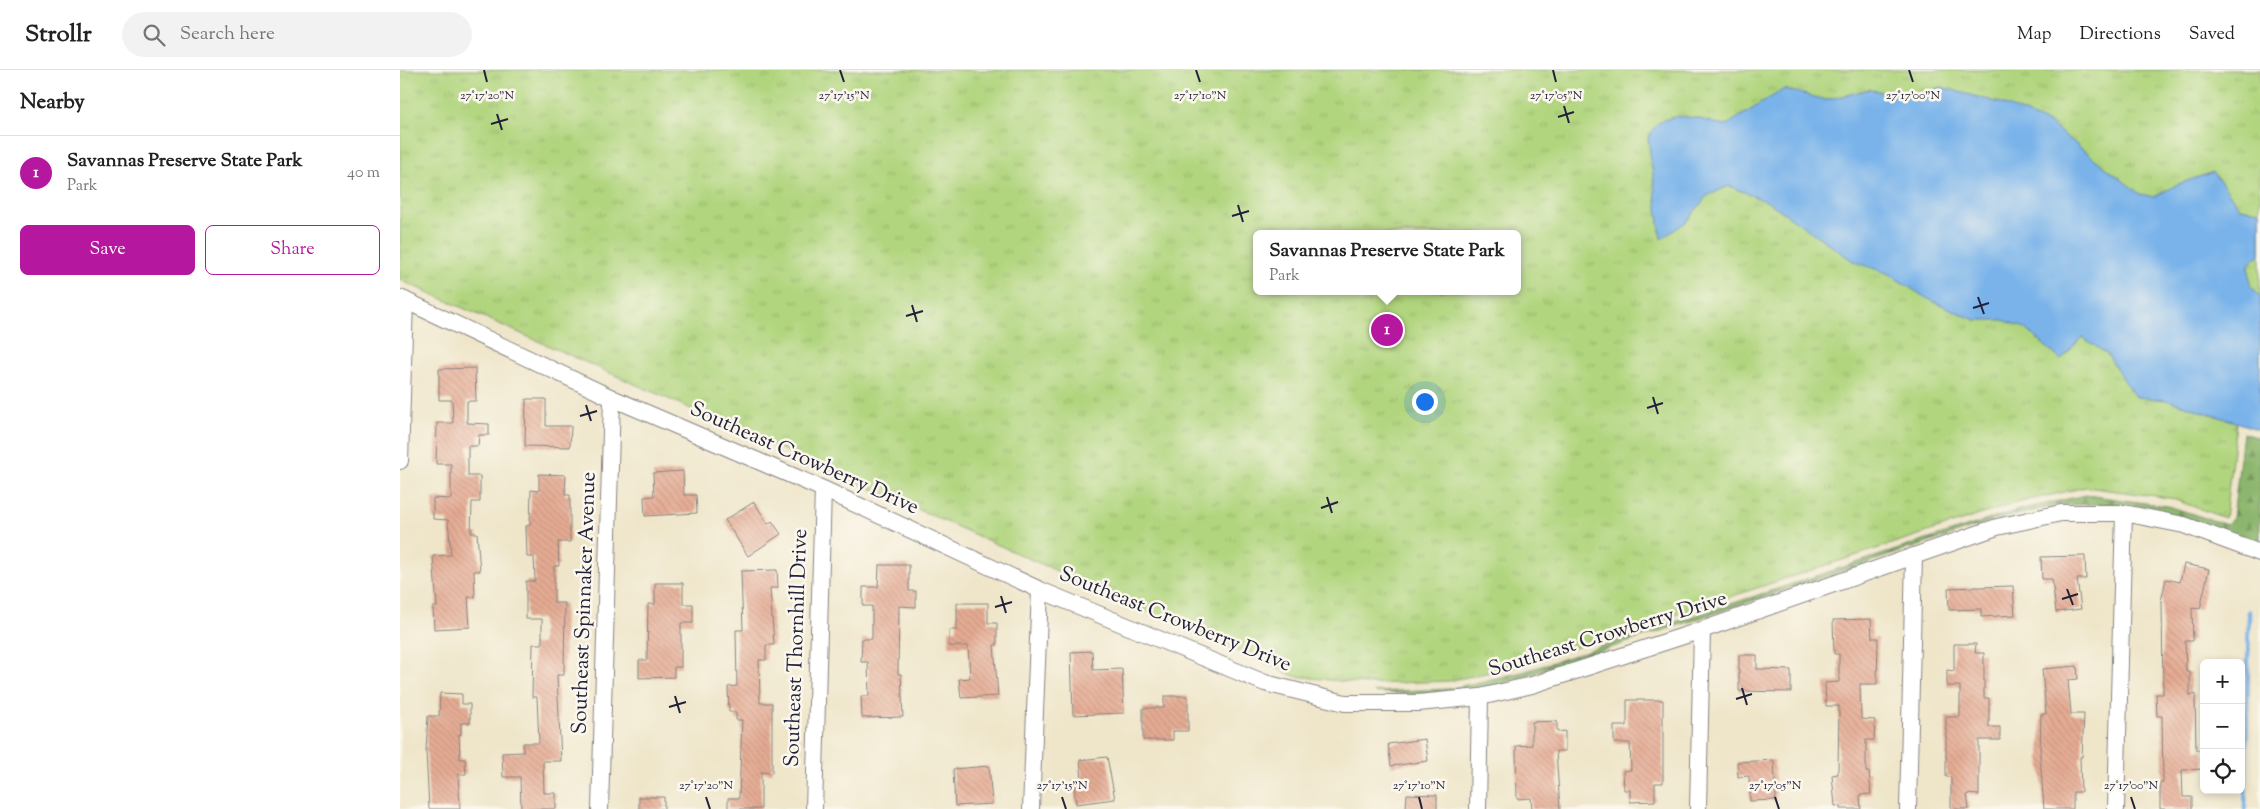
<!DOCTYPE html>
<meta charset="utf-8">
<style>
body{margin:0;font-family:"Sorts Mill Goudy",serif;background:#f2f2f2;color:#222}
.controls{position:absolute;right:15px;bottom:15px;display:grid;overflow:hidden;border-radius:8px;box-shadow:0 2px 8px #0003}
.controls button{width:45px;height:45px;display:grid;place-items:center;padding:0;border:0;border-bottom:1px solid #e0e0e0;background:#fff;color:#222;font:25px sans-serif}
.you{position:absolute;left:1024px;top:331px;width:18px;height:18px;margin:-12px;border:4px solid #fff;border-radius:50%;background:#1a73e8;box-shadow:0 0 0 8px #1a73e833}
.badge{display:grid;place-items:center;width:32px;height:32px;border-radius:50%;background:#b5179e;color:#fff;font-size:16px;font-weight:700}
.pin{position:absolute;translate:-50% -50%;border:2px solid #fff;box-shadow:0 1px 5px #0006}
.popup{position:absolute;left:853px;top:160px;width:268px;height:65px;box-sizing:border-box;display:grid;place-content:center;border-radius:8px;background:#fff;filter:drop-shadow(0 1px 4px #0005);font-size:16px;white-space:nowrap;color:#767676}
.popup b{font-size:19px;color:#222}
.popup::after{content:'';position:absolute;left:50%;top:100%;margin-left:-10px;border:10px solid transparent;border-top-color:#fff}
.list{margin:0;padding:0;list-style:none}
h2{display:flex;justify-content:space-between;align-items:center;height:65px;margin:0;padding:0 20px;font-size:21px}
h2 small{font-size:16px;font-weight:400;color:#767676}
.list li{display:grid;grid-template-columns:32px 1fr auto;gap:15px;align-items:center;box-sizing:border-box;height:75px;padding:0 20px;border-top:1px solid #e0e0e0}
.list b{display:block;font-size:19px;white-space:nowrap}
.list p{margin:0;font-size:16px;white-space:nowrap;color:#767676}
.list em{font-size:16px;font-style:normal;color:#767676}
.actions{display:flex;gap:10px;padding:15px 20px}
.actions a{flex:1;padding:11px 0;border:1px solid #b5179e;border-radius:8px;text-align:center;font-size:18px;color:#b5179e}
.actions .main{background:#b5179e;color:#fff}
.icon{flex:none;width:28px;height:28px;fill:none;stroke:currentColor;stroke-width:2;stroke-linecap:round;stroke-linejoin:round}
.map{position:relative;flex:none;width:1860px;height:739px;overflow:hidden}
header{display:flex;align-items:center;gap:30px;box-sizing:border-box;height:70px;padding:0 25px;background:#fff;border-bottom:1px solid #e0e0e0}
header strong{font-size:24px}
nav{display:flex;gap:28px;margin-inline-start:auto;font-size:18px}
.search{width:350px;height:45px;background:#f2f2f2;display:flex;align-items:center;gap:12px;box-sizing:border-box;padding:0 18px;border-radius:28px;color:#767676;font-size:19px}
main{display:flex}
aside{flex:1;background:#fff}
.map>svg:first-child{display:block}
.forest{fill:url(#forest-firs);stroke:#576c54}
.park{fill:url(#park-tufts);stroke:#6a7c5c;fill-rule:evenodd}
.water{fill:#79b3ea;stroke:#4e6a92}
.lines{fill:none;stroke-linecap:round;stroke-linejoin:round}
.stream{stroke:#79b3ea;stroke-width:4.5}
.building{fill:url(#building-back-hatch)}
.street-casing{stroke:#888482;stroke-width:18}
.street{stroke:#fff;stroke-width:16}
.ticks{fill:none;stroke:#22223b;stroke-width:2}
.labels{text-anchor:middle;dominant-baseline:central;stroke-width:5;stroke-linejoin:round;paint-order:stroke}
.street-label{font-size:21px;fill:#22223b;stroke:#fbf7ec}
.ticks-label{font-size:12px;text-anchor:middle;fill:#22223b;stroke:#fbf7ec;stroke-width:5;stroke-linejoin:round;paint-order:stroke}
</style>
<header>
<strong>Strollr</strong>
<div class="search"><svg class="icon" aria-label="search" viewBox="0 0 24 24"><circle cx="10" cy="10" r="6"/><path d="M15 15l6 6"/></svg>Search here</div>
<nav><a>Map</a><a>Directions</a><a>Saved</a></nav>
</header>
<main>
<aside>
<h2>Nearby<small></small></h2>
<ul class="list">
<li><span class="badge">1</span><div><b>Savannas Preserve State Park</b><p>Park</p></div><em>40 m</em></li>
</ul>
<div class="actions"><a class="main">Save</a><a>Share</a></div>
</aside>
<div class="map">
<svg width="1860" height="739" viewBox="0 0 1860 739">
<defs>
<pattern id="forest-firs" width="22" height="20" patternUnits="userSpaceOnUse" patternTransform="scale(1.25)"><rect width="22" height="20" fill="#8cb66d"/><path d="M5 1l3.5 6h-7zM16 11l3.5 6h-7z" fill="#72945b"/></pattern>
<pattern id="park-tufts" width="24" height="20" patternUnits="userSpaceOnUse" patternTransform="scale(1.25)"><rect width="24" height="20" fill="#b1d57e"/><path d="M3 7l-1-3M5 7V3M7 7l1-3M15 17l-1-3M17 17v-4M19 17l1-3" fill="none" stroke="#98b76e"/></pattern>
<pattern id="building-back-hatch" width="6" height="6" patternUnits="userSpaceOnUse" patternTransform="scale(1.25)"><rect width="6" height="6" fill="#e5ab93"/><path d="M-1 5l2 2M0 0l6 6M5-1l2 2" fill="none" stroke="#c49380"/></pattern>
</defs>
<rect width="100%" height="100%" fill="#fbf7ec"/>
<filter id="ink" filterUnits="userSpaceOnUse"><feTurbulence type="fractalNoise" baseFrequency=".02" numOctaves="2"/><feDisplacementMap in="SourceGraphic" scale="10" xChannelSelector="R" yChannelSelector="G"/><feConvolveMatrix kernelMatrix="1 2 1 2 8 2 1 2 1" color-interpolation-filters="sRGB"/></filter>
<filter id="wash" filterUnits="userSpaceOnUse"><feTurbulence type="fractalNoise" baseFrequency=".0096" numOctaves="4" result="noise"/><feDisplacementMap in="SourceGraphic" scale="20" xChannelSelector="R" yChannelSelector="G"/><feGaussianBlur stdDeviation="1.12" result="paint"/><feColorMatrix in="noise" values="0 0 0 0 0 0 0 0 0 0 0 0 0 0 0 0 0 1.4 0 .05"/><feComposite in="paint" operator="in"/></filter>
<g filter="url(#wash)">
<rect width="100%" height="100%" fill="#efe6ca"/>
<path class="forest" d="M 1843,363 L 1860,368 L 1860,474 L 1788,448 L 1726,434 L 1659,435 L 1595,450 L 1513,478 L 1506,478 L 1506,480 L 1092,617 L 1018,625 L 974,622 L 1049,619 L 1123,602 L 1618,440 L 1686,425 L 1768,436 L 1827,455 L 1833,448 Z"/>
<path class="park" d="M 0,0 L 1860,0 L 1860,315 L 1841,311 L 1825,448 L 1770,428 L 1686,417 L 1616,433 L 1122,595 L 1049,611 L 967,614 L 894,606 L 0,210 ZM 857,164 L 1117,164 L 1117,221 L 857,221 Z"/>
<path class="water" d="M 1541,17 L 1600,33 L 1649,53 L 1740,124 L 1754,127 L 1778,114 L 1813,102 L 1840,138 L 1860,141 L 1860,184 L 1849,194 L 1850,215 L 1860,226 L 1860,360 L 1767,330 L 1735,327 L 1707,284 L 1682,267 L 1661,290 L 1625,258 L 1603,250 L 1575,250 L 1526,228 L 1489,204 L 1453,191 L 1370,133 L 1329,116 L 1307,126 L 1286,152 L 1261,169 L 1248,67 C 1251,63 1255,55 1260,52 C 1279,40 1306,51 1325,56 L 1384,19 L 1426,30 L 1470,19 L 1492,25 L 1515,25 Z"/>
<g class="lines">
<path class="stream" d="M 1845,739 L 1849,541"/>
</g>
<g id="blocks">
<path class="building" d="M 75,298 L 76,331 L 67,331 L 67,353 L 89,354 L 89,365 L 79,365 L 78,376 L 68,376 L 68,406 L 80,406 L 80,432 L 72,432 L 71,463 L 77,463 L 80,501 L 74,501 L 75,527 L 68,527 L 70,557 L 34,559 L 33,537 L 37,537 L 33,486 L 51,485 L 48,450 L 33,449 L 33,428 L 51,429 L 51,394 L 36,394 L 37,353 L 53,353 L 52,330 L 39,330 L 39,299 Z
M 126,329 L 146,329 L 146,356 L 171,356 L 170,377 L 125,376 Z
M 283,401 L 284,425 L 296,425 L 297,443 L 245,446 L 244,427 L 254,426 L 253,403 Z
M 139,404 L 166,405 L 165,425 L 170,425 L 170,472 L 158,472 L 159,496 L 154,496 L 154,533 L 165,533 L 164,605 L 157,605 L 161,691 L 143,691 L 144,723 L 156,723 L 156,739 L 121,739 L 120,707 L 103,707 L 102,683 L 123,682 L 123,673 L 139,673 L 137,627 L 132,627 L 133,574 L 142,574 L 142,549 L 126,549 L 126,511 L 135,511 L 134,487 L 127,487 L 126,456 L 130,455 L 131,420 L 139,421 Z
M 354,432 L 368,454 L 372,451 L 381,464 L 348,486 L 325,450 Z
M 1685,486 L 1686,509 L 1677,509 L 1681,539 L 1656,542 L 1652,509 L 1642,509 L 1641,487 Z
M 1784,494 L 1809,499 L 1800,539 L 1792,538 L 1793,571 L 1785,571 L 1786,602 L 1790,602 L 1790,625 L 1795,624 L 1796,680 L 1804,680 L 1804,699 L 1782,700 L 1783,727 L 1792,727 L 1792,739 L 1760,739 L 1760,712 L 1763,712 L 1762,646 L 1757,646 L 1756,624 L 1763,624 L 1762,531 L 1761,531 L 1766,509 L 1780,512 Z
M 479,495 L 509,495 L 509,521 L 516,521 L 516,537 L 499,536 L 498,604 L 501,604 L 503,647 L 462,648 L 461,626 L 469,626 L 468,592 L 461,592 L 462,569 L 472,569 L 472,536 L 463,536 L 463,517 L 478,517 Z
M 377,500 L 378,518 L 370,518 L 374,575 L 366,575 L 366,590 L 359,590 L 360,633 L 372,633 L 372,703 L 361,702 L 361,739 L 328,739 L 328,728 L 339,728 L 342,650 L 336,650 L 336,642 L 329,642 L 328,617 L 337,616 L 336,560 L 343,560 L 341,501 Z
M 255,513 L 283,513 L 283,534 L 293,534 L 293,553 L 281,553 L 281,597 L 274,597 L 274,607 L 239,608 L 239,590 L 247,590 L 248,534 L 255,534 Z
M 1613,516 L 1615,545 L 1581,547 L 1581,539 L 1549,540 L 1548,518 Z
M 557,533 L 588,533 L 588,553 L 597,553 L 597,575 L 594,575 L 598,626 L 561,628 L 559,609 L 570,608 L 568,576 L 549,576 L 549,560 L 557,560 Z
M 1471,549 L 1472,568 L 1478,568 L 1477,614 L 1460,614 L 1461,649 L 1475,650 L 1474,670 L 1466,670 L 1466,702 L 1469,702 L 1471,724 L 1460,725 L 1461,739 L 1440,739 L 1440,736 L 1435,736 L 1432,705 L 1438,704 L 1439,636 L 1426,636 L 1425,613 L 1439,612 L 1439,584 L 1434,584 L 1433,550 Z
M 1554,574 L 1576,574 L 1575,583 L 1584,583 L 1584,628 L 1589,628 L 1589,657 L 1600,657 L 1600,670 L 1579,670 L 1579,725 L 1567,724 L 1569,739 L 1551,739 L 1551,707 L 1546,707 L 1546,647 L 1560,647 L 1560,616 L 1547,616 L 1547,600 L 1554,601 Z
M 692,581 L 693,600 L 722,599 L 724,643 L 673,645 L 671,582 Z
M 1339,585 L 1357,585 L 1357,599 L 1391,600 L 1391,622 L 1339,621 Z
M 1677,596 L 1678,609 L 1668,610 L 1671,644 L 1684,644 L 1682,687 L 1680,687 L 1681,722 L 1673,722 L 1673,739 L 1644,739 L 1640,686 L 1641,644 L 1646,644 L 1642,599 Z
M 40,623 L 62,624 L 62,634 L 70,634 L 70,653 L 61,653 L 61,665 L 59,664 L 60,689 L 65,689 L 66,704 L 58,704 L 60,739 L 29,739 L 26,681 L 28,646 L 39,646 Z
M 764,626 L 788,626 L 788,661 L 773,661 L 773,670 L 743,670 L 743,638 L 764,638 Z
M 1227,630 L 1263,630 L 1263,713 L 1255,713 L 1255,731 L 1230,732 L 1230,720 L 1224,720 L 1223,701 L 1231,700 L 1230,673 L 1214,673 L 1214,656 L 1227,656 Z
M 1157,651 L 1157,662 L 1165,661 L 1165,681 L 1156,681 L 1160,739 L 1132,739 L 1131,728 L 1117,729 L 1116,676 L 1132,675 L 1132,652 Z
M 1025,669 L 1028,691 L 991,696 L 988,674 Z
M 707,687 L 715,729 L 676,734 L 673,710 L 682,709 L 680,690 Z
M 1374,690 L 1376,730 L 1350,731 L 1349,706 L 1338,707 L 1337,692 Z
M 589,696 L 592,734 L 555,736 L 553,699 Z
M 1007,724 L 1037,725 L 1037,739 L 1006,739 Z
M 239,727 L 264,727 L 264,739 L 239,739 Z"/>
</g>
</g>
<g filter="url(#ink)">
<use href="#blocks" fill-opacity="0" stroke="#888482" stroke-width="1"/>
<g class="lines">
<g class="street-casing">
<path id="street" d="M 0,228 L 212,328 L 423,419 L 640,520 L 865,613 L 945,633 L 1018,633 L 1080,627 L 1132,615 L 1302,560 L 1597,457 L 1661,443 L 1724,443 L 1784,455 L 1860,483
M 0,391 L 5,230
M 200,739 L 212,328
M 414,739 L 423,419
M 631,739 L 640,520
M 1078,739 L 1080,627
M 1298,739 L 1302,560
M 1508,739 L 1514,486
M 1716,739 L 1724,443"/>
</g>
<use href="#street" class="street"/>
</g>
</g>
<path class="ticks" d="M 84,0 L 87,12M 440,0 L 444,12M 796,0 L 800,12M 1153,0 L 1156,12M 1509,0 L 1513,12M 1164,36 L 1169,53M 97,44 L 102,60M 1158,47 L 1174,42M 91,54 L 108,49M 838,135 L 843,152M 832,146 L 849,141M 1578,227 L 1584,244M 512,235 L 517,252M 1573,238 L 1589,233M 506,246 L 523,241M 1253,327 L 1258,344M 186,335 L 191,351M 1247,338 L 1263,333M 180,346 L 197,341M 927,427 L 932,443M 921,438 L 938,432M 1667,519 L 1673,535M 601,526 L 606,543M 1662,529 L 1678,524M 595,537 L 612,532M 1342,618 L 1347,635M 275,626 L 280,643M 1336,629 L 1352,624M 269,637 L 286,632M 306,727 L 310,739M 662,727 L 666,739M 1019,727 L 1022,739M 1375,727 L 1379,739M 1731,727 L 1735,739"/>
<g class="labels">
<g class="street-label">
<text transform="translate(404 389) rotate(24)">Southeast Crowberry Drive</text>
<text transform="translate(185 533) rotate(-88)">Southeast Spinnaker Avenue</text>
<text transform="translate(775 550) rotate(22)">Southeast Crowberry Drive</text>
<text transform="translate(1208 565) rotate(-17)">Southeast Crowberry Drive</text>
<text transform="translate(397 578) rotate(-88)">Southeast Thornhill Drive</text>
</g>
</g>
<g class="ticks-label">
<text x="87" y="29">27°17'20"N</text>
<text x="444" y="29">27°17'15"N</text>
<text x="800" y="29">27°17'10"N</text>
<text x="1156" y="29">27°17'05"N</text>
<text x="1513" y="29">27°17'00"N</text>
<text x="306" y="719">27°17'20"N</text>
<text x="662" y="719">27°17'15"N</text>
<text x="1019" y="719">27°17'10"N</text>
<text x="1375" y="719">27°17'05"N</text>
<text x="1731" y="719">27°17'00"N</text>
</g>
</svg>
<div class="controls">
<button>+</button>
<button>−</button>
<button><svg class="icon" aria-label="locate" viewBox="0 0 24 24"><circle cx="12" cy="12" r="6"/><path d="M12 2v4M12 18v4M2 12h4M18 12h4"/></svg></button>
</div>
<div class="you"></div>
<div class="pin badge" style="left:987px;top:260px">1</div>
<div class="popup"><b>Savannas Preserve State Park</b>Park</div>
</div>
</main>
